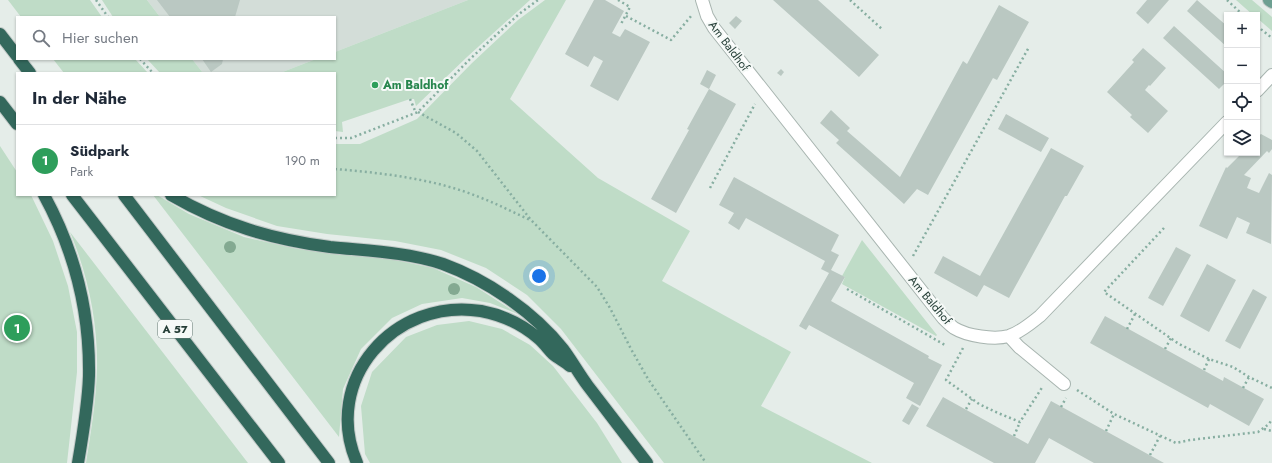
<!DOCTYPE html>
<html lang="de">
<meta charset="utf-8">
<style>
body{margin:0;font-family:Jost,sans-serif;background:#f6f6f7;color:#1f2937}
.controls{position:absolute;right:12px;top:12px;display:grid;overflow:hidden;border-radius:0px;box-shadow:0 1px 3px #0004}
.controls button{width:36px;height:36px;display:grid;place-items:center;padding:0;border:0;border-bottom:1px solid #e0e1e3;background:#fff;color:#1f2937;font:20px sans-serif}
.you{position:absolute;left:539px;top:276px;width:14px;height:14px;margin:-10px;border:3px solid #fff;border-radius:50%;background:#1a73e8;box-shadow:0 0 0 6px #1a73e833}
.badge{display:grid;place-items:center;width:26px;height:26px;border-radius:50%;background:#79524d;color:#fff;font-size:13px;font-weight:700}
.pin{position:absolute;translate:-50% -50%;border:2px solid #fff;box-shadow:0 1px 4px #0006}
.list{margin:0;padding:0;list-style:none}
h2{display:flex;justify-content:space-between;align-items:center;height:52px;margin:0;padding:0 16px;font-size:17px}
h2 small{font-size:13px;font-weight:400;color:#747a83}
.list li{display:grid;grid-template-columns:26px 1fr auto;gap:12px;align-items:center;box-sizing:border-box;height:72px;padding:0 16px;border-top:1px solid #e0e1e3}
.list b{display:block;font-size:15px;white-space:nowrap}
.list p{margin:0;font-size:13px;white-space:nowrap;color:#747a83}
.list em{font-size:13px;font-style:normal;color:#747a83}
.icon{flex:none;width:22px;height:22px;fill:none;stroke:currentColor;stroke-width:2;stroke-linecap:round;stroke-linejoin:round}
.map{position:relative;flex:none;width:1272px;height:463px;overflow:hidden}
.search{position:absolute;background:#fff;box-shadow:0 1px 3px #0004;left:16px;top:16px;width:320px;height:44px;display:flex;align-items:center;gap:10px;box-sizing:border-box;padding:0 14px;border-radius:0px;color:#747a83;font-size:15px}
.panel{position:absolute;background:#fff;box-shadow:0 1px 3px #0004;left:16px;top:72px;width:320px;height:124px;border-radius:0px}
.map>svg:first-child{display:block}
.built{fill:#d3ddd8}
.green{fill:#bfdcc7}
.building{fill:#bac8c2}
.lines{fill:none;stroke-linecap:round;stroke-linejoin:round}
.minor-casing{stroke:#a8b5b0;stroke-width:14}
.major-casing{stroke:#c2c9c7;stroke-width:14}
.highway-casing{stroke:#c2c9c7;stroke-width:14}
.path{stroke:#87aea1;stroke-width:2.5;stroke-dasharray:2 3;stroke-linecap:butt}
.minor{stroke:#fff;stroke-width:12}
.major{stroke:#6d9f91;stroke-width:12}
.highway{stroke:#33685c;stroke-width:12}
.tree{fill:#83a991}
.leisure-dot{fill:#2e9e5b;stroke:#f5f9f7;stroke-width:1.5}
.labels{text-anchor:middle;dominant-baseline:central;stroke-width:4;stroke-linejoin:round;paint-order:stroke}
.shield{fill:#f5f9f7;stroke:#637671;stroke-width:1}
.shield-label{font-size:11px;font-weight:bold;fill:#253e37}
.street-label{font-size:12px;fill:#253e37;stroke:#f5f9f7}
.leisure-label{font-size:12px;font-weight:bold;fill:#27864d;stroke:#f5f9f7;text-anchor:start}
</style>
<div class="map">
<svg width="1272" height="463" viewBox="0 0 1272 463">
<rect width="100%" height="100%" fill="#e5ede9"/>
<path class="built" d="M 147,0 L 468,0 L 335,52 L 335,17 L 160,17 Z
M 192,59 L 316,59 L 280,73 L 203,73 Z"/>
<path class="green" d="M 8,0 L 90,0 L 102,17 L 21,17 Z
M 102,0 L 147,0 L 160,17 L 113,17 Z
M 468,0 L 530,0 L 467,57 L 416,106 L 414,99 L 410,99 L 342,122 L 343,132 L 335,131 L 335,73 L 280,73 L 316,59 L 335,59 L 335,52 Z
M 545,0 L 566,0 L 510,99 L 598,178 L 690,231 L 662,281 L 791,352 L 761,406 L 872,463 L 664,463 L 561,329 L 527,295 L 486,268 L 441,250 L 395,241 L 327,234 L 277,226 L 226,208 L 198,195 L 335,195 L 335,144 L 360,144 L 417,119 L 472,63 L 518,20 Z
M 1236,0 L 1252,0 L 1272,17 L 1272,31 L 1257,18 L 1257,15 L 1253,15 Z
M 53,59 L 135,59 L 148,73 L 64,73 Z
M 147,59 L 192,59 L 203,73 L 160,73 Z
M 0,146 L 17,172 L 17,195 L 31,195 L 53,241 L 68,286 L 77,332 L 77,372 L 67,463 L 0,463 Z
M 153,195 L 157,195 L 189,214 L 244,237 L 298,249 L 386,258 L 433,268 L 476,287 L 518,314 L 490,303 L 462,298 L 422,304 L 392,318 L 361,349 L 343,389 L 339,437 Z
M 70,232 L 248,463 L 86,463 C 91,432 96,401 97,369 C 98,323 88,275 70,232 Z
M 862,240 L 937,335 L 936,336 L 842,284 L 845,277 L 842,276 Z
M 469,321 L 502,329 L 530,345 L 553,366 L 597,423 L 622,463 L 370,463 L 365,454 L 361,406 L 372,372 L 406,337 L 437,325 Z"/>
<path class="building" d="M 157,0 L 240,0 L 235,17 L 170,17 Z
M 594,0 L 605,0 L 624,11 L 612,33 L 620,37 L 625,29 L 650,42 L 618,101 L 590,86 L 603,61 L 594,56 L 588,67 L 565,54 Z
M 773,0 L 818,0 L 879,55 L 859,77 Z
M 1147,0 L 1169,0 L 1148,24 L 1136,13 Z
M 1197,0 L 1227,26 L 1227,47 L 1187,11 Z
M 999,5 L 1029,22 L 997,80 L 993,78 L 928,195 L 917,189 L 904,204 L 836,143 L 839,140 L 820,123 L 831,110 L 850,128 L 847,131 L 900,177 L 963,61 L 967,64 Z
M 736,16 L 742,21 L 735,29 L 729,23 Z
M 1174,26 L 1227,74 L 1227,81 L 1219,89 L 1163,38 Z
M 1143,48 L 1166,68 L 1150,86 L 1149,85 L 1145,90 L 1168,111 L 1148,133 L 1130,117 L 1132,115 L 1107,92 L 1134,62 L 1132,60 Z
M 202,59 L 223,59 L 222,64 L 211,72 Z
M 781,69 L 784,72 L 781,76 L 777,73 Z
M 707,70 L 716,75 L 709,89 L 700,84 Z
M 709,89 L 736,104 L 676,213 L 651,199 L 689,130 L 687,129 Z
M 1006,114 L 1049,138 L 1041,152 L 998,129 Z
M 1261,134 L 1272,140 L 1272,149 L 1269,153 L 1267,151 L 1244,175 L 1251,178 L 1247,188 L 1259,193 L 1269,173 L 1272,175 L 1271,244 L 1246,233 L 1250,223 L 1237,217 L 1227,239 L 1199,226 L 1226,167 L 1227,168 L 1242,153 L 1257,153 L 1257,137 Z
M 1051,148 L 1084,166 L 1067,196 L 1065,196 L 1009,298 L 984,285 L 977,297 L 934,273 L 943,256 L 980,276 Z
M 734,177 L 839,235 L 831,251 L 839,255 L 831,270 L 845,277 L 831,301 L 929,356 L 928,358 L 942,365 L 920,406 L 906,398 L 914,383 L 809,325 L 806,330 L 799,326 L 829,273 L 821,269 L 825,261 L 746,218 L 739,230 L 728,223 L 734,213 L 719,205 Z
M 1176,247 L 1191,255 L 1163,306 L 1148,298 Z
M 1207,264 L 1236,280 L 1209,332 L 1180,316 Z
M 1253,289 L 1267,297 L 1240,349 L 1225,341 Z
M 1105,316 L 1223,381 L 1224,377 L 1264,399 L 1249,426 L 1210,404 L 1208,408 L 1090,343 Z
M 943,397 L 1028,444 L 1051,401 L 1164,463 L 1094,463 L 1049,438 L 1035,463 L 994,463 L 926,426 Z
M 912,404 L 919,408 L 909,425 L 902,421 Z"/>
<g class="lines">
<g class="minor-casing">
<path id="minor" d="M 702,0 L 707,16 L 714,28 L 943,318 C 946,321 950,325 954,328 C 967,336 994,340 1009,336 C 1021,332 1031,323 1040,316 L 1227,122
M 1257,91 L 1272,75
M 1009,336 L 1019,347 L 1064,384"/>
</g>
<g class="major-casing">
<path id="major" d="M 1269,0 L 1272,2"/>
</g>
<g class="highway-casing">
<path id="highway" d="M 0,34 L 17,56
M 19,59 L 30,73
M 0,102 L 17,124
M 44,195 C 74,250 90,312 89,376 C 88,405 83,434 78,463
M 72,195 L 279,463
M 124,195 L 329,463
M 171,195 C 223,225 271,239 330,247 C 368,251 407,252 443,264 C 487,280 534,312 563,349 C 572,361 579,374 588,386 C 608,412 627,437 647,463
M 357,463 C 321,380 395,297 481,311 C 502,315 523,325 538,338 C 544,343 548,349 553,354 C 558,358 565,362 570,366"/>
</g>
<path class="path" d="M 96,0 L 108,17
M 618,0 L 630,7 L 621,24
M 850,0 L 883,30
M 1227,0 L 1243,15
M 626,16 L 671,40 L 692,15
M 1257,26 L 1272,38
M 140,59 L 153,73
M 410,99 L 416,113
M 418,112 L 456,133 L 477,151 L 531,220 L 597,287 L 610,308 L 631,349 L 648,379 L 706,463
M 335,138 L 351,138 L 418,112 L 470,59 L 519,14 L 538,0
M 335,169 C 383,173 435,179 479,197 C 497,204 513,212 530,220
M 710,188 L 755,104
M 1164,228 L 1104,292 L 1179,344 L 1209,359 L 1233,367 L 1249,377 L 1272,388
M 913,256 L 1029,47
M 847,289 L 945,345
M 1127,329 L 1135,314
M 963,348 L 946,380 L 979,404 L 998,413 L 1020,422 L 1043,386
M 1165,349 L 1171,338
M 1204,370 L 1209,359
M 1243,388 L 1249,377
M 1077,390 L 1114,414 L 1176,443 L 1190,440 L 1258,432 L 1269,424 L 1272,419
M 1061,407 L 1066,398
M 966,409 L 972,399
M 1264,429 L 1272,431
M 1106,431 L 1114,414
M 1014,436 L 1020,422
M 1150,455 L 1160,436"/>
<use href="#minor" class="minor"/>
<use href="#major" class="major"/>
<use href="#highway" class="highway"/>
</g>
<g class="tree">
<circle cx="230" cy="247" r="6"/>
<circle cx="454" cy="289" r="6"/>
</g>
<circle class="leisure-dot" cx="375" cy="85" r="4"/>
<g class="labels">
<rect class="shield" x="158" y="320" width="34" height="18" rx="3"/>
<g class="shield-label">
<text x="175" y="329">A 57</text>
</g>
<g class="street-label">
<text transform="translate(729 46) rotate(53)">Am Baldhof</text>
<text transform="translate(930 300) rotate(50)">Am Baldhof</text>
</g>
<g class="leisure-label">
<text x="383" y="85">Am Baldhof</text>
</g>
</g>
</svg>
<div class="controls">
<button>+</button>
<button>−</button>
<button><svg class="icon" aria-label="locate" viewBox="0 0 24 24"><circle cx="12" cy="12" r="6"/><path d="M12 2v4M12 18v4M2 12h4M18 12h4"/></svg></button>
<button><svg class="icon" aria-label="layers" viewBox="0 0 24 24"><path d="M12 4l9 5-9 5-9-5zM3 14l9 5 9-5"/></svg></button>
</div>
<div class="you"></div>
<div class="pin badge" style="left:17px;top:328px;background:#2e9e5b">1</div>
<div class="search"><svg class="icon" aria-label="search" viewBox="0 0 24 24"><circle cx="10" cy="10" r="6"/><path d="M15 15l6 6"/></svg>Hier suchen</div>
<section class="panel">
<h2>In der Nähe<small></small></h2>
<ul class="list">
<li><span class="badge" style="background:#2e9e5b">1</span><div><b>Südpark</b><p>Park</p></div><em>190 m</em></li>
</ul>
</section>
</div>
